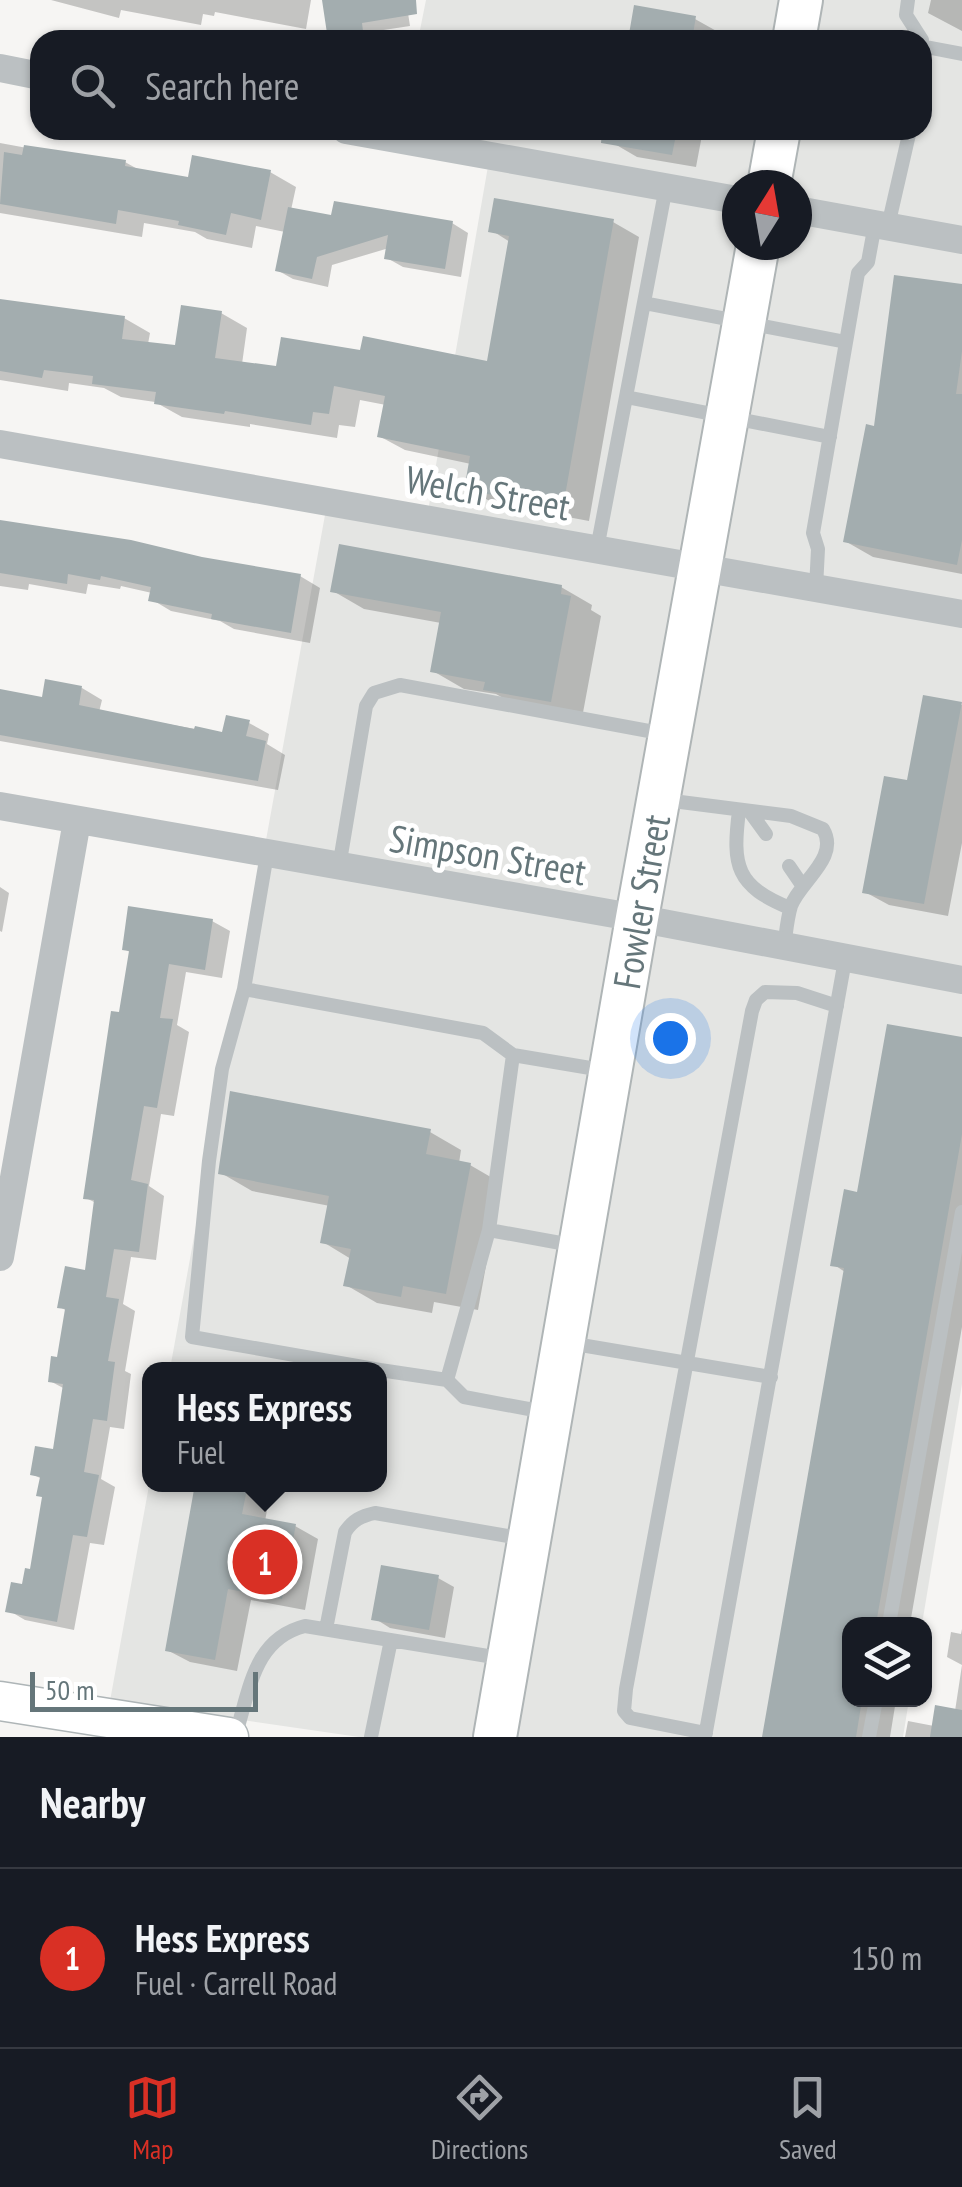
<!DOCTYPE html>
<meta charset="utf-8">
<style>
body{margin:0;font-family:"PT Sans Narrow",sans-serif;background:#20242c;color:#f1f3f6}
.controls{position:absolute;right:30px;bottom:30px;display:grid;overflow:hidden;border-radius:20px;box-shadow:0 2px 8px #0004}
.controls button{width:90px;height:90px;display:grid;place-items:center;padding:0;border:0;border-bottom:2px solid #363941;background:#171b24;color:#f1f3f6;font:50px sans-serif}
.compass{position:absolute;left:722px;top:170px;width:90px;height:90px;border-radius:50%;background:#171b24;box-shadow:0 2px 8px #0004;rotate:11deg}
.scale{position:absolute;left:30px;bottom:25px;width:228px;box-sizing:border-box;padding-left:10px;border:5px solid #65767a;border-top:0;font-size:28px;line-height:35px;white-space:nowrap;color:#65767a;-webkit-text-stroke:8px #fff;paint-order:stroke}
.you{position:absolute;left:670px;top:1038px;width:35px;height:35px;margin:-25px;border:8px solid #fff;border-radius:50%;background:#1a73e8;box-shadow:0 0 0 15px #1a73e833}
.badge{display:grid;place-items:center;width:65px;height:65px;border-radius:50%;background:#d93025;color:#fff;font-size:32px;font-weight:700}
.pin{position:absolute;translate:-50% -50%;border:5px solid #fff;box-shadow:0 2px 10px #0006}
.popup{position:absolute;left:142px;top:1362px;width:245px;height:130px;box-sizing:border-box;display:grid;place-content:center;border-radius:20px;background:#171b24;filter:drop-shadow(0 2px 8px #0005);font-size:32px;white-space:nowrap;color:#9ea1a6}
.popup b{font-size:38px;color:#f1f3f6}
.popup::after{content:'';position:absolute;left:50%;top:100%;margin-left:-20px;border:20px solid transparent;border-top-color:#171b24}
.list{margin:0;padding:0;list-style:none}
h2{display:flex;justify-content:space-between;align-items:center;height:130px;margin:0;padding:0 40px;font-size:42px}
h2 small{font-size:32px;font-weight:400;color:#9ea1a6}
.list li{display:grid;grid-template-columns:65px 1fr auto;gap:30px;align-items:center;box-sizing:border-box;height:180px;padding:0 40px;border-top:2px solid #363941}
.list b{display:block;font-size:38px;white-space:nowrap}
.list p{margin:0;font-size:32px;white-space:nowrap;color:#9ea1a6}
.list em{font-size:32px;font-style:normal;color:#9ea1a6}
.icon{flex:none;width:55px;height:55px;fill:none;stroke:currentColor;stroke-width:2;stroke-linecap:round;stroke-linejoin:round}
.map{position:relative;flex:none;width:962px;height:1737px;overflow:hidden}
.search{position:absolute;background:#171b24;box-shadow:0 2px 8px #0004;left:30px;right:30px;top:30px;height:110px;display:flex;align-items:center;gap:25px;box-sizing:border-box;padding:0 35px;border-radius:30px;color:#9ea1a6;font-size:38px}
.sheet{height:310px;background:#171b24}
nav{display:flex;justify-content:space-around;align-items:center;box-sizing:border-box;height:140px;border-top:2px solid #363941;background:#171b24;font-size:28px;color:#9ea1a6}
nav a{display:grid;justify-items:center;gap:5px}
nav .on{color:#d93025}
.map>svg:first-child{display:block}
.built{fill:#e4e5e3}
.shadow{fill:#0003}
.building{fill:#a3adaf}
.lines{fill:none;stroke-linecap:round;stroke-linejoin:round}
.secondary-casing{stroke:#aeb5b7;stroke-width:41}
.primary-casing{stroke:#afb5b6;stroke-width:46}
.lane{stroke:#bbc0c2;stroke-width:14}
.street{stroke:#bbc0c2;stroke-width:28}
.secondary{stroke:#fff;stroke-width:38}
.primary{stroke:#fff;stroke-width:42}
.labels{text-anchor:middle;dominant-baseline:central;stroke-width:10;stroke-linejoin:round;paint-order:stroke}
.street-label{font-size:38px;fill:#65767a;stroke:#fff}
</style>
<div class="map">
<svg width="962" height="1737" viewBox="0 0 962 1737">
<rect width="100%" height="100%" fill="#f6f5f3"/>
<path class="built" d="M 426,0 L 785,0 L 778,40 L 418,40 Z
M 817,0 L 962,0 L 962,1384 L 922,1624 L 850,1624 L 850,1700 L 909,1700 L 903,1737 L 511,1737 L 775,245 L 797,245 L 797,185 L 785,185 L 795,130 L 922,130 L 922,40 L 811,40 Z
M 402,130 L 763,130 L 753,185 L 737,185 L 737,245 L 479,1737 L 359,1737 L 110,1701 L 150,1480 L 150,1484 L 380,1484 L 380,1370 L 170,1369 L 329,493 L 428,511 L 491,149 Z"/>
<path class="shadow" d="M 51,0 L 311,0 L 306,29 L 215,12 L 214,16 L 203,14 L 201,25 L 121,10 L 119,18 Z
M 325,0 L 406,0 L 410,26 L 377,31 L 378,40 L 331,40 Z
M 931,0 L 962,0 L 962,31 L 928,13 Z
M 695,19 L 720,33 L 718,40 L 630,40 Z
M 615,130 L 703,130 L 696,167 L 637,157 L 613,143 Z
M 0,143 L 98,161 L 125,162 L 141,171 L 190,180 L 270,172 L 296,187 L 291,210 L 333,217 L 452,223 L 468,233 L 461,277 L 403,267 L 387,258 L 389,248 L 332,265 L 328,287 L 293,279 L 277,270 L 285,232 L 256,226 L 252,248 L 207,239 L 195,232 L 144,223 L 142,237 L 0,213 Z
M 613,222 L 639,237 L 589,521 L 493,503 L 467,488 L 471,464 L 405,450 L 379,436 L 386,405 L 360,400 L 355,427 L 339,425 L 337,438 L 250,424 L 250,427 L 182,417 L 155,402 L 121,397 L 104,388 L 69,383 L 68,391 L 0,380 L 0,301 L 124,318 L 150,333 L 148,344 L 178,348 L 221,313 L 247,328 L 242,364 L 279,369 L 362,353 L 489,364 L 510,242 L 491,230 Z
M 962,286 L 962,574 L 873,557 L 845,541 L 876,429 Z
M 0,523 L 300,576 L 320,588 L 310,643 L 234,629 L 220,621 L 171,611 L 151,599 L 152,593 L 121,586 L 120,589 L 88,584 L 86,594 L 29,584 L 28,590 L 0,586 Z
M 561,587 L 592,605 L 591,610 L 601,616 L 582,718 L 517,706 L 496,694 L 464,689 L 433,671 L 441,623 L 364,609 L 333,591 Z
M 82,688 L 102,700 L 99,712 L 224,734 L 249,723 L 269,734 L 267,744 L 285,755 L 278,790 L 0,741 L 0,693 L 44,700 Z
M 925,698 L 962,705 L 962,843 L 948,916 L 889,905 L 865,892 L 909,783 Z
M 0,887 L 9,893 L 2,932 L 0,931 Z
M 212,921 L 230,931 L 222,978 L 186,972 L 177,1025 L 189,1032 L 174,1116 L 161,1114 L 149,1186 L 164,1196 L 156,1260 L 131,1257 L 123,1304 L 135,1311 L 125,1371 L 131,1374 L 124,1429 L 110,1427 L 101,1479 L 115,1487 L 104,1545 L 90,1543 L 74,1630 L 25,1620 L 8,1610 L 32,1572 L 45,1498 L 42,1479 L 32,1474 L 55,1452 L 65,1389 L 50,1381 L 59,1360 L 67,1311 L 60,1307 L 87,1273 L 96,1203 L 86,1198 L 132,953 L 124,949 Z
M 962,1040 L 962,1327 L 910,1624 L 850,1624 L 850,1700 L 896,1700 L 890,1737 L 764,1737 L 845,1272 L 833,1264 L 859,1195 Z
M 430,1132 L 461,1150 L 459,1163 L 470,1165 L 501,1183 L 478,1310 L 434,1302 L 432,1313 L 377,1303 L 346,1285 L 351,1259 L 323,1242 L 330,1206 L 252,1191 L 221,1173 Z
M 198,1484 L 272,1484 L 265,1521 L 295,1526 L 318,1539 L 305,1610 L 251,1600 L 237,1671 L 190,1662 L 167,1650 Z
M 438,1578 L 454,1587 L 445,1638 L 390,1628 L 374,1618 Z
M 962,1629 L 962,1737 L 905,1737 L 908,1721 L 934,1726 L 955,1711 L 962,1665 L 947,1657 L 951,1632 L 961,1634 Z"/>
<path class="building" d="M 322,0 L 416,0 L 417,14 L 362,23 L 364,40 L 328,40 Z
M 634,5 L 696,16 L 692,40 L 628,40 Z
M 602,130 L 677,130 L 672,155 L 601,143 Z
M 24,145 L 126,160 L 125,166 L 188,177 L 192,155 L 271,170 L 261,220 L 231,213 L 226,235 L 178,225 L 179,221 L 118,210 L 116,224 L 0,204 L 4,152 L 22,155 Z
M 494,198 L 614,219 L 563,507 L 464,490 L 470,456 L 377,437 L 385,396 L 334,386 L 329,414 L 313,412 L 311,425 L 225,411 L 224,414 L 154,404 L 156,392 L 92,384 L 93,376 L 44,370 L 42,378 L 0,371 L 0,299 L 125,316 L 122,339 L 175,345 L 181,305 L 222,311 L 215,358 L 276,366 L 281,337 L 360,350 L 363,336 L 487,361 L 509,236 L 488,232 Z
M 334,201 L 453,221 L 445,269 L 384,259 L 388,235 L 317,257 L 312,279 L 275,271 L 288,207 L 331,215 Z
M 894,275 L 962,284 L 962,351 L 956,394 L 962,394 L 962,540 L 957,565 L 843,542 L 866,424 L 874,426 Z
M 0,520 L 131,540 L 202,557 L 301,574 L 291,633 L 211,619 L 212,614 L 148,601 L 151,587 L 101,576 L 100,580 L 68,574 L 67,584 L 0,573 Z
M 339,544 L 562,585 L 561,594 L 571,596 L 551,702 L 483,690 L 485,682 L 430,672 L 441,612 L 330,592 Z
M 45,679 L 82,686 L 79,705 L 194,729 L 195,726 L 222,732 L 226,715 L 250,720 L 246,736 L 266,741 L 258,781 L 0,735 L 0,689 L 42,697 Z
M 923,695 L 962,702 L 924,904 L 862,893 L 884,776 L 907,780 Z
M 128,906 L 213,919 L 205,970 L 169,964 L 160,1018 L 173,1019 L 157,1108 L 144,1106 L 131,1180 L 148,1184 L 139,1252 L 114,1249 L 106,1297 L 119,1299 L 108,1361 L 115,1362 L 107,1421 L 93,1419 L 84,1472 L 99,1475 L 87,1537 L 73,1535 L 57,1622 L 5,1612 L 11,1582 L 22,1584 L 25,1568 L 30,1569 L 42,1497 L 36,1496 L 40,1477 L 30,1475 L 35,1446 L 53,1449 L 63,1384 L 48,1382 L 51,1356 L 57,1357 L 65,1309 L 57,1308 L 65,1266 L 85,1270 L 94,1200 L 83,1199 L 111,1011 L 119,1012 L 129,951 L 122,950 Z
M 887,1024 L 962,1037 L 962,1134 L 876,1624 L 850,1624 L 850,1700 L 862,1700 L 856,1737 L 762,1737 L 844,1268 L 830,1266 L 844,1189 L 857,1192 Z
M 230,1091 L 431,1129 L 426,1154 L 471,1163 L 446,1294 L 403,1286 L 401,1297 L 343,1286 L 351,1249 L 320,1243 L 329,1196 L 218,1174 Z
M 195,1484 L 248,1484 L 242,1514 L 296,1524 L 282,1599 L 228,1589 L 215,1660 L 165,1651 Z
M 381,1565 L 439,1575 L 429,1630 L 371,1620 Z
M 935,1705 L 962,1710 L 962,1737 L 930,1737 Z"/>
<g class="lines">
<g class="secondary-casing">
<path id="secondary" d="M 0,1701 L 229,1737"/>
</g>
<g class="primary-casing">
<g id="primary">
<path d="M 794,40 L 801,0"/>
<path d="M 769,185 L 779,130"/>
<path id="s1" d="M 495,1737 L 637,918 L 758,245"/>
</g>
</g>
<path class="lane" d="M 908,0 L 906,15 L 922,40
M 922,66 L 926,47 L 962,54
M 888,226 L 910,130
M 644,303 L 846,342
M 626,397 L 830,437
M 597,549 L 666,187
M 816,588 L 818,549 L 813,533 L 858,273 L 868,262 L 875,224
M 665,800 L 791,816 L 823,829 C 840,858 800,881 791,906 C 787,919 786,934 784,947
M 739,811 C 732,866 736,886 790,908
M 750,812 L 766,834
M 267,854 L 244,989 L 483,1033 L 513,1055 L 608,1071
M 789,866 L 802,885
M 339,867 L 366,706 L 374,693 L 400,685 L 665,734
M 244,989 L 222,1069 L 209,1161 L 192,1337 L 380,1370
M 513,1055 L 489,1230 L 447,1380 L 464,1397 L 545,1412
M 489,1230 L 577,1246
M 569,1343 L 771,1377
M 380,1370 L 447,1380
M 889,1624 L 962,1212
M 326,1629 L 345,1532 C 353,1520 361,1516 375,1513 L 525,1539
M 706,1733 L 630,1718 L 624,1711 L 626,1689 L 752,1011 L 756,1000 L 765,992 L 797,993 L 837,1006
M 235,1736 C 250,1691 253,1639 305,1626 L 506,1659
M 371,1737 L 391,1640
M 705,1737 L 845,960
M 869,1737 L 876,1700"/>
<path class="street" d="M 0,68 L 40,76
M 346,130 L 737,200
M 797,210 L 962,240
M 0,444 L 962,614
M 0,806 L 637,918 L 962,980
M 0,1257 L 77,821"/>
<use href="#secondary" class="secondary"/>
<use href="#primary" class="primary"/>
</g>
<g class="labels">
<g class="street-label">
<text transform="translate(488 492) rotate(10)">Welch Street</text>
<text transform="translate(488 854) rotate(10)">Simpson Street</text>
<text stroke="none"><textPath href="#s1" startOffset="848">Fowler Street</textPath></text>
</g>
</g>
</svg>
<div class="controls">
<button><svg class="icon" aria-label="layers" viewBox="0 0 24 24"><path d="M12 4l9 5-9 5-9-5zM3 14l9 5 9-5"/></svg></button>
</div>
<svg class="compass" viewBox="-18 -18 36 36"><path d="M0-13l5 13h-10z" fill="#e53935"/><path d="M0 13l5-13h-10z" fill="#9ea1a6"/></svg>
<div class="scale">50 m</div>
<div class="you"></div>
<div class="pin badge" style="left:265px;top:1562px">1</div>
<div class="popup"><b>Hess Express</b>Fuel</div>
<div class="search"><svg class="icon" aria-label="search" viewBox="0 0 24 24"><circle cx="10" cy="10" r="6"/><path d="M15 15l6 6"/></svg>Search here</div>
</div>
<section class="sheet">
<h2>Nearby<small></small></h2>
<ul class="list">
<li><span class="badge">1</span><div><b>Hess Express</b><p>Fuel · Carrell Road</p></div><em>150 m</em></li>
</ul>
</section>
<nav>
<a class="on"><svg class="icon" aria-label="map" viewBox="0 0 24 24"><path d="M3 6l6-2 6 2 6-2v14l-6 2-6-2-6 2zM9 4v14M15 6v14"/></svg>Map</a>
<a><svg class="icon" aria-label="directions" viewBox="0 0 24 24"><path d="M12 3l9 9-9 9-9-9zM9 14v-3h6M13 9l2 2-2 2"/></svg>Directions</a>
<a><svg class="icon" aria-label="saved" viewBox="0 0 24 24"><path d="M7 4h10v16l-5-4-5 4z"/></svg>Saved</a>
</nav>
